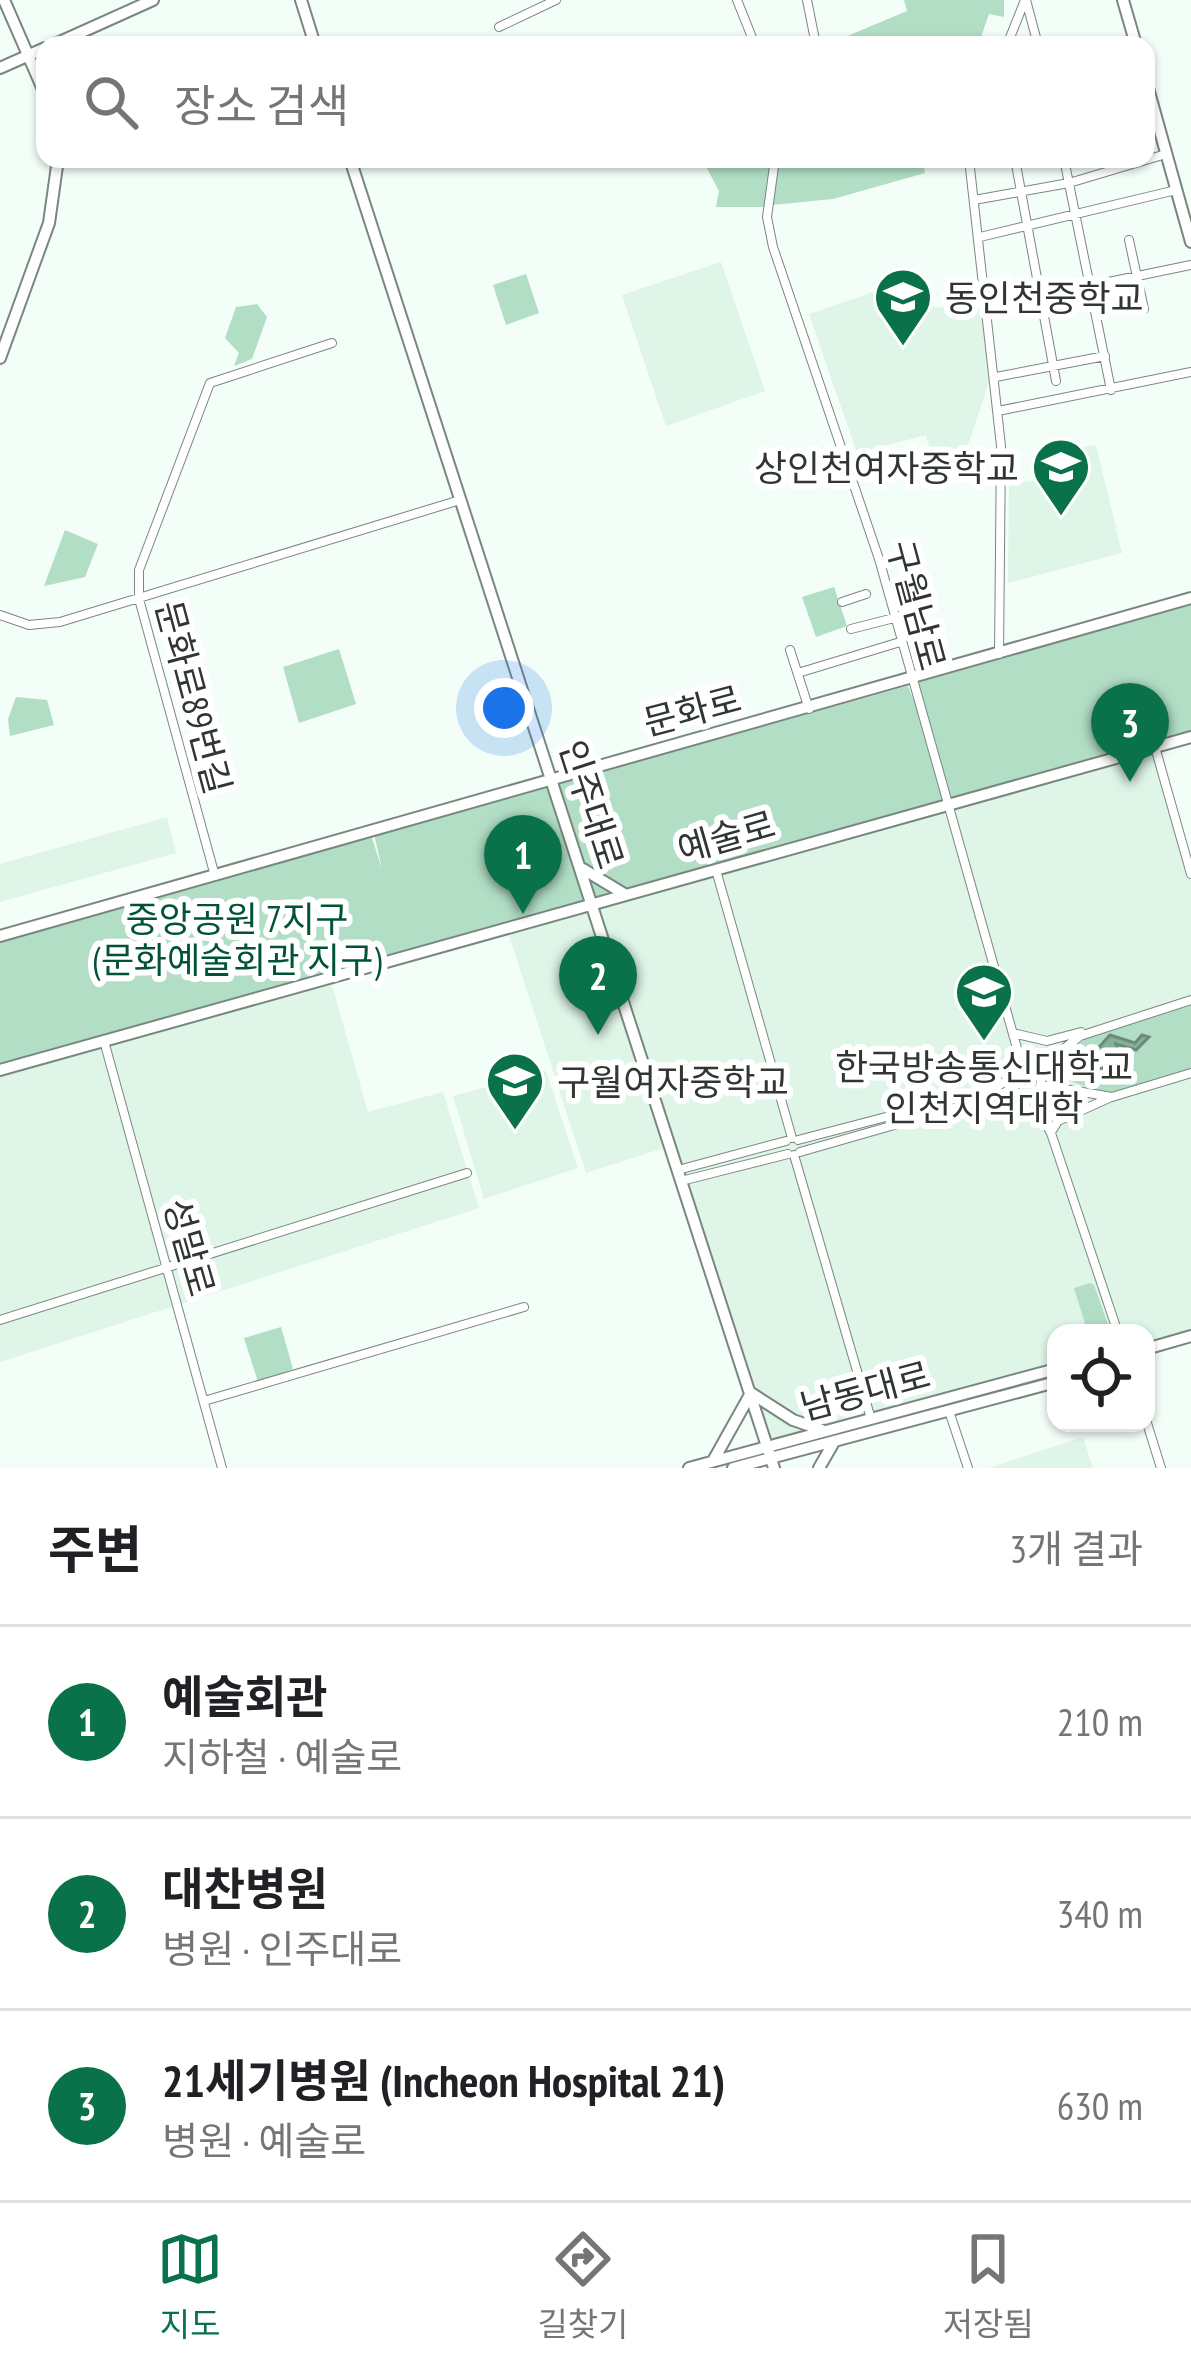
<!DOCTYPE html>
<html lang="ko">
<meta charset="utf-8">
<style>
body{margin:0;font-family:"PT Sans Narrow","Noto Sans KR",sans-serif;background:#f6f6f6;color:#202124}
.controls{position:absolute;right:36px;bottom:36px;display:grid;overflow:hidden;border-radius:24px;box-shadow:0 3px 9px #0004}
.controls button{width:108px;height:108px;display:grid;place-items:center;padding:0;border:0;border-bottom:3px solid #e0e0e0;background:#fff;color:#202124;font:60px sans-serif}
.you{position:absolute;left:504px;top:708px;width:42px;height:42px;margin:-30px;border:9px solid #fff;border-radius:50%;background:#1a73e8;box-shadow:0 0 0 18px #1a73e833}
.badge{display:grid;place-items:center;width:78px;height:78px;border-radius:50%;background:#0a724a;color:#fff;font-size:39px;font-weight:700}
.pin{position:absolute;translate:-50% -99px;filter:drop-shadow(0 3px 6px #0008)}
.pin::after{content:'';position:absolute;top:63px;width:42px;height:36px;background:inherit;clip-path:polygon(0 0,100% 0,50% 100%)}
.list{margin:0;padding:0;list-style:none}
h2{display:flex;justify-content:space-between;align-items:center;height:156px;margin:0;padding:0 48px;font-size:51px}
h2 small{font-size:39px;font-weight:400;color:#757577}
.list li{display:grid;grid-template-columns:78px 1fr auto;gap:36px;align-items:center;box-sizing:border-box;height:192px;padding:0 48px;border-top:3px solid #e0e0e0}
.list b{display:block;font-size:45px;white-space:nowrap}
.list p{margin:0;font-size:39px;white-space:nowrap;color:#757577}
.list em{font-size:39px;font-style:normal;color:#757577}
.icon{flex:none;width:66px;height:66px;fill:none;stroke:currentColor;stroke-width:2;stroke-linecap:round;stroke-linejoin:round}
.map{position:relative;flex:none;width:1191px;height:1468px;overflow:hidden}
.search{position:absolute;background:#fff;box-shadow:0 3px 9px #0004;left:36px;right:36px;top:36px;height:132px;display:flex;align-items:center;gap:30px;box-sizing:border-box;padding:0 42px;border-radius:24px;color:#757577;font-size:45px}
.sheet{height:732px;background:#fff}
nav{display:flex;justify-content:space-around;align-items:center;box-sizing:border-box;height:168px;border-top:3px solid #e0e0e0;background:#fff;font-size:33px;color:#757577}
nav a{display:grid;justify-items:center;gap:6px}
nav .on{color:#0a724a}
.map>svg:first-child{display:block}
.built{fill:#def5e7}
.green{fill:#b1dec4}
.water{fill:#84b097;stroke:#6b8b79;stroke-width:3}
.lines{fill:none;stroke-linecap:round;stroke-linejoin:round}
.minor-casing{stroke:#79887f;stroke-width:10}
.major-casing{stroke:#79887f;stroke-width:14}
.minor{stroke:#fff;stroke-width:8}
.major{stroke:#fff;stroke-width:10}
.labels{text-anchor:middle;dominant-baseline:central;stroke-width:12;stroke-linejoin:round;paint-order:stroke}
.poi-label{font-size:36px;fill:#303632;stroke:#fff;text-anchor:start}
.street-label{font-size:36px;fill:#303632;stroke:#fff}
.park-label{font-size:36px;fill:#005435;stroke:#fff}
</style>
<div class="map">
<svg width="1191" height="1468" viewBox="0 0 1191 1468">
<rect width="100%" height="100%" fill="#f2fef7"/>
<path class="built" d="M 721,262 L 765,391 L 666,426 L 622,295 Z
M 918,277 L 928,307 L 981,309 L 989,382 L 966,451 L 934,462 L 926,435 L 857,453 L 809,314 Z
M 1096,445 L 1122,553 L 1008,583 L 1009,484 L 1068,476 L 1079,448 Z
M 1155,747 L 1191,874 L 1191,1334 L 1146,1346 L 1146,1333 L 1056,1333 L 1056,1370 L 767,1447 L 670,1146 L 586,1173 L 507,929 Z
M 167,817 L 176,853 L 0,902 L 0,864 Z
M 330,978 L 368,1112 L 443,1092 L 479,1208 L 0,1362 L 0,1071 Z
M 546,1071 L 578,1168 L 484,1199 L 453,1096 Z
M 1083,1437 L 1093,1468 L 989,1468 Z"/>
<path class="green" d="M 904,0 L 1004,0 L 1004,17 L 989,14 L 979,43 L 972,45 L 826,45 L 907,11 Z
M 702,159 L 771,159 L 764,207 L 716,207 L 719,191 Z
M 779,159 L 922,159 L 925,173 L 833,199 L 772,205 Z
M 526,274 L 539,313 L 506,325 L 493,285 Z
M 257,304 L 267,317 L 252,359 L 234,366 L 239,353 L 225,338 L 236,307 Z
M 65,530 L 98,544 L 85,577 L 44,586 Z
M 834,587 L 847,626 L 816,637 L 802,597 Z
M 1191,598 L 1191,737 L 0,1071 L 0,939 L 371,835 L 382,869 L 374,834 L 908,686 L 917,708 L 913,691 L 922,679 Z
M 339,649 L 356,704 L 299,723 L 283,667 Z
M 16,697 L 47,700 L 54,725 L 10,736 L 8,719 Z
M 1191,1001 L 1191,1073 L 1112,1097 L 1053,1074 L 1053,1067 L 1094,1031 Z
M 1090,1283 L 1094,1285 L 1111,1333 L 1088,1333 L 1074,1288 Z
M 281,1327 L 293,1369 L 258,1382 L 244,1338 Z"/>
<path class="water" d="M 1110,1035 L 1135,1043 L 1142,1035 L 1149,1037 L 1136,1050 L 1116,1044 L 1120,1055 L 1113,1063 L 1112,1054 L 1102,1054 L 1101,1066 L 1111,1074 L 1102,1074 L 1092,1055 Z"/>
<g class="lines">
<g class="minor-casing">
<path id="minor" d="M 737,0 L 755,45
M 807,0 L 816,45
M 1026,0 L 1038,45
M 499,27 L 556,0
M 1007,45 L 1025,0
M 775,159 L 767,217 L 773,247 L 879,559 L 1022,1066
M 969,159 L 1001,446 L 999,654
M 1015,159 L 1056,381
M 1064,159 L 1111,390
M 974,200 L 1069,183 L 1166,154
M 980,237 L 1176,190
M 1129,240 L 1144,309
M 1041,296 L 1191,265
M 996,377 L 1105,356
M 998,411 L 1191,372
M 842,602 L 866,594
M 0,615 L 29,625 L 60,622 L 460,500
M 851,629 L 894,618
M 790,650 L 809,709
M 798,673 L 900,642
M 1155,747 L 1191,874
M 716,870 L 792,1138
M 215,876 L 139,599 L 139,570 L 210,383 L 332,343
M 1017,1034 L 1047,1041 L 1081,1032
M 104,1041 L 222,1468
M 1057,1057 L 1049,1075 L 1063,1086
M1011 1081a15 15 0 1 1 30 0a15 15 0 1 1-30 0Z
M 1037,1070 L 1080,1036 L 1191,1000
M 1041,1085 L 1112,1097 L 1191,1073
M 1031,1096 L 1051,1133 L 1118,1333
M 1051,1132 L 1058,1121 L 1109,1098
M 798,1140 L 993,1089 L 1012,1077
M 800,1152 L 999,1095 L 1019,1094
M 794,1155 L 871,1419
M 678,1170 L 786,1141
M 681,1181 L 788,1154
M 0,1320 L 467,1173
M 204,1401 L 524,1307
M 949,1411 L 968,1468
M 1146,1420 L 1161,1468"/>
</g>
<g class="major-casing">
<path id="major" d="M 4,0 L 45,94
M 301,0 L 315,45
M 1123,0 L 1136,45
M 53,45 L 153,0
M 0,68 L 45,48
M 1146,81 L 1191,242
M 350,159 L 774,1468
M 0,358 L 49,223 L 58,159
M 583,869 L 626,895
M 0,936 L 1191,598
M 0,1070 L 1191,737
M 1146,1349 L 1191,1336
M 713,1461 L 751,1393 L 793,1420 L 822,1430
M 689,1468 L 1056,1369
M 733,1468 L 1056,1382
M 819,1468 L 834,1442"/>
</g>
<use href="#minor" class="minor"/>
<use href="#major" class="major"/>
</g>
<defs>
<g id="school-pin" transform="scale(3)"><path d="M0 17L-7.5 6A9.5 9.5 0 1 1 7.5 6Z" fill="#0a724a" stroke="#fff"/><path d="M0-5L7-2L0 1L-7-2ZM-4 1L0 2.5L4 1V4Q0 6-4 4Z" fill="#fff"/></g>
<g id="university-pin" transform="scale(3)"><path d="M0 17L-7.5 6A9.5 9.5 0 1 1 7.5 6Z" fill="#0a724a" stroke="#fff"/><path d="M0-5L7-2L0 1L-7-2ZM-4 1L0 2.5L4 1V4Q0 6-4 4Z" fill="#fff"/></g>
</defs>
<g fill-rule="evenodd">
<use href="#school-pin" x="903" y="297"/>
<use href="#school-pin" x="1061" y="467"/>
<use href="#university-pin" x="984" y="992"/>
<use href="#school-pin" x="515" y="1081"/>
</g>
<g class="labels">
<g class="poi-label">
<text x="945" y="297">동인천중학교</text>
<text x="1019" y="467" text-anchor="end">상인천여자중학교</text>
<text x="984" y="1066" text-anchor="middle">한국방송통신대학교<tspan x="984" dy="41">인천지역대학</tspan></text>
<text x="557" y="1081">구월여자중학교</text>
</g>
<g class="street-label">
<text transform="translate(917 605) rotate(75)">구월남로</text>
<text transform="translate(194 697) rotate(75)">문화로89번길</text>
<text transform="translate(692 710) rotate(-15)">문화로</text>
<text transform="translate(592 804) rotate(72)">인주대로</text>
<text transform="translate(726 836) rotate(-16)">예술로</text>
<text transform="translate(190 1247) rotate(74)">성말로</text>
<text transform="translate(865 1390) rotate(-15)">남동대로</text>
</g>
<g class="park-label">
<text x="237" y="918">중앙공원 7지구<tspan x="237" dy="41">(문화예술회관 지구)</tspan></text>
</g>
</g>
</svg>
<div class="controls">
<button><svg class="icon" aria-label="locate" viewBox="0 0 24 24"><circle cx="12" cy="12" r="6"/><path d="M12 2v4M12 18v4M2 12h4M18 12h4"/></svg></button>
</div>
<div class="you"></div>
<div class="pin badge" style="left:523px;top:914px">1</div>
<div class="pin badge" style="left:598px;top:1035px">2</div>
<div class="pin badge" style="left:1130px;top:782px">3</div>
<div class="search"><svg class="icon" aria-label="search" viewBox="0 0 24 24"><circle cx="10" cy="10" r="6"/><path d="M15 15l6 6"/></svg>장소 검색</div>
</div>
<section class="sheet">
<h2>주변<small>3개 결과</small></h2>
<ul class="list">
<li><span class="badge">1</span><div><b>예술회관</b><p>지하철 · 예술로</p></div><em>210 m</em></li>
<li><span class="badge">2</span><div><b>대찬병원</b><p>병원 · 인주대로</p></div><em>340 m</em></li>
<li><span class="badge">3</span><div><b>21세기병원 (Incheon Hospital 21)</b><p>병원 · 예술로</p></div><em>630 m</em></li>
</ul>
</section>
<nav>
<a class="on"><svg class="icon" aria-label="map" viewBox="0 0 24 24"><path d="M3 6l6-2 6 2 6-2v14l-6 2-6-2-6 2zM9 4v14M15 6v14"/></svg>지도</a>
<a><svg class="icon" aria-label="directions" viewBox="0 0 24 24"><path d="M12 3l9 9-9 9-9-9zM9 14v-3h6M13 9l2 2-2 2"/></svg>길찾기</a>
<a><svg class="icon" aria-label="saved" viewBox="0 0 24 24"><path d="M7 4h10v16l-5-4-5 4z"/></svg>저장됨</a>
</nav>
